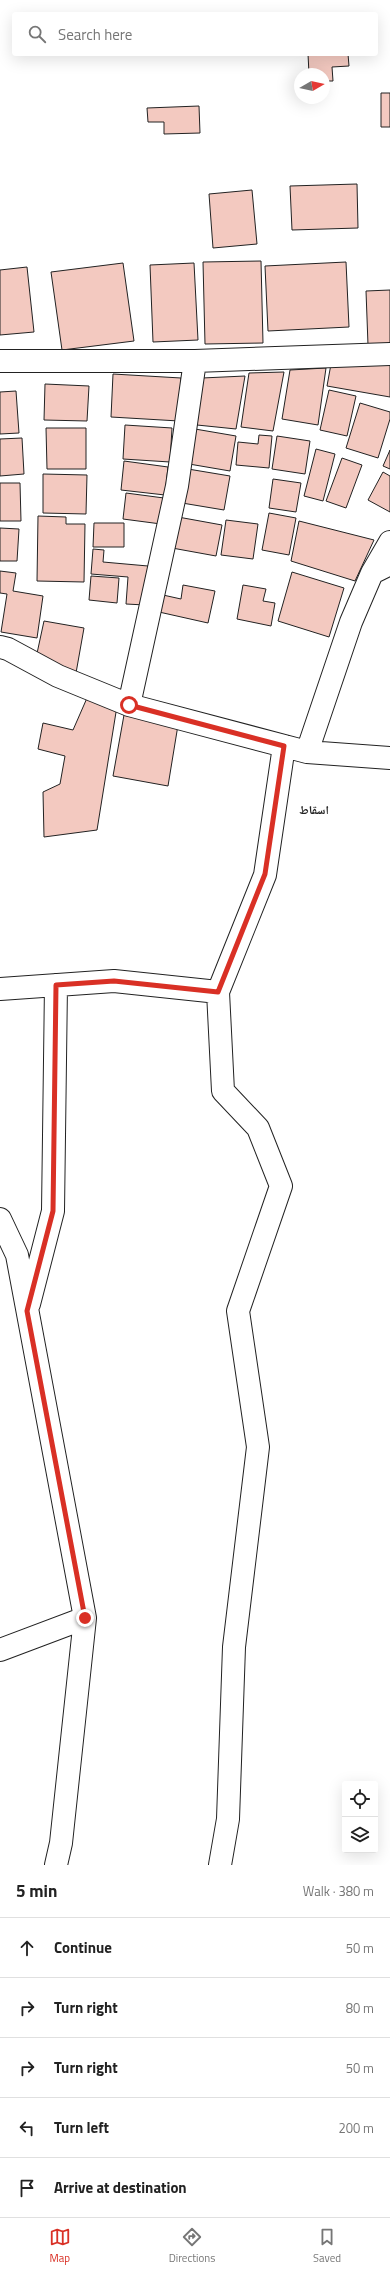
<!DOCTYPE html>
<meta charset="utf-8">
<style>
body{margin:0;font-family:"Titillium Web","Noto Naskh Arabic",sans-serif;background:#f2f2f2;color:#222}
.controls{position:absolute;right:12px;bottom:12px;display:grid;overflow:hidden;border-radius:4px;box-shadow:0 4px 16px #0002}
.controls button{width:36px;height:36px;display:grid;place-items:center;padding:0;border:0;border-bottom:1px solid #e0e0e0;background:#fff;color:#222;font:20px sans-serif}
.compass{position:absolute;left:294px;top:68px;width:36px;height:36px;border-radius:50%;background:#fff;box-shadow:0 4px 16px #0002;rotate:81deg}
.stop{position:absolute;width:12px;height:12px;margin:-9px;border:3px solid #d93025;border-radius:50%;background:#fff}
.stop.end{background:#d93025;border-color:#fff;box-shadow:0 1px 4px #0008}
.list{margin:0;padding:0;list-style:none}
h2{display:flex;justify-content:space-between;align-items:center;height:52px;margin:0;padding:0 16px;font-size:17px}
h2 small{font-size:13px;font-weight:400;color:#767676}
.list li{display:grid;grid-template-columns:26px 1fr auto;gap:12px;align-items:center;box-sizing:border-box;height:60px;padding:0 16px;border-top:1px solid #e0e0e0}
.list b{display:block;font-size:15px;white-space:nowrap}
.list em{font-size:13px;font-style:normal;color:#767676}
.icon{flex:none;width:22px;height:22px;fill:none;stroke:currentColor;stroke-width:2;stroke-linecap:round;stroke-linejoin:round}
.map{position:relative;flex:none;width:390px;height:1865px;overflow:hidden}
.search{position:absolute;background:#fff;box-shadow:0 4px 16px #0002;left:12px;right:12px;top:12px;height:44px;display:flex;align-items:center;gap:10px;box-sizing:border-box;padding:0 14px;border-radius:4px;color:#767676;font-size:15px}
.sheet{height:352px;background:#fff}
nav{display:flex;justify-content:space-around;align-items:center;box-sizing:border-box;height:56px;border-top:1px solid #e0e0e0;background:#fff;font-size:11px;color:#767676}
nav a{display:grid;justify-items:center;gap:2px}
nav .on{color:#d93025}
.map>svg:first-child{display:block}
.building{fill:#f3c9c0;stroke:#222}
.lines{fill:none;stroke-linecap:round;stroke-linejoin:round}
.minor-casing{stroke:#222;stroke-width:24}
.minor{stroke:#fff;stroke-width:22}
.route{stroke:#d93025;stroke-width:5}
.labels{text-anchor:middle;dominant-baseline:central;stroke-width:3;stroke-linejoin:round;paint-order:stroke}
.quarter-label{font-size:12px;font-weight:bold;fill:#222;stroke:#fff}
</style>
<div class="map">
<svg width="390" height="1865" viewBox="0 0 390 1865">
<rect width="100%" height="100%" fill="#fff"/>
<path class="building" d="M 308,54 L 348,54 L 349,66 L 332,67 L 333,81 L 324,81 L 324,74 L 309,74 Z
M 381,93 L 390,93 L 390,127 L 381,127 Z
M 199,106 L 200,133 L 164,134 L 164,122 L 148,122 L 147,108 Z
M 357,184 L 358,228 L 292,230 L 290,186 Z
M 252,190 L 257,244 L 213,248 L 209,194 Z
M 261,261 L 263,343 L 205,344 L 203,262 Z
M 346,262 L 349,327 L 268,331 L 265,266 Z
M 123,263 L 134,341 L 62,350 L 51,272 Z
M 194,263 L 198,340 L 153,342 L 150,265 Z
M 27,267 L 34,332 L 0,335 L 0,270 Z
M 390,290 L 390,344 L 368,345 L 366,291 Z
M 331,364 L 390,365 L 390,397 L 327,386 Z
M 326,368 L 318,425 L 282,419 L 290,370 Z
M 284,372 L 273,431 L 241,427 L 249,373 Z
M 113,374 L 181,378 L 179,421 L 111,417 Z
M 245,376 L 236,429 L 197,425 L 202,378 Z
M 45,384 L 89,386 L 87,421 L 44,420 Z
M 329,390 L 356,396 L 347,436 L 320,430 Z
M 16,391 L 19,433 L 0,434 L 0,392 Z
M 360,403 L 390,412 L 390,419 L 378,458 L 346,448 Z
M 125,425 L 172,428 L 170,462 L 123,459 Z
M 46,428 L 86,428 L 86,469 L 47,469 Z
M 195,429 L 236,436 L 230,471 L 189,464 Z
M 259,435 L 272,436 L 269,468 L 236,465 L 238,442 L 258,444 Z
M 277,436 L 310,441 L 305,474 L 272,469 Z
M 22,438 L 24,474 L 0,476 L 0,439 Z
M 316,449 L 335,454 L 323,501 L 304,496 Z
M 390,450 L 390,469 L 383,466 Z
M 342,458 L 362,465 L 346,508 L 326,501 Z
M 124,461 L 168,467 L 165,495 L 121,490 Z
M 188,469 L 230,476 L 224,510 L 182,503 Z
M 383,472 L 390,476 L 390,512 L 368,500 Z
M 43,474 L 87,475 L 86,514 L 43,513 Z
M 273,479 L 301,483 L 296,512 L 269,508 Z
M 0,483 L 20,483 L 21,521 L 0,521 Z
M 126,493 L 164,498 L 161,524 L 123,519 Z
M 269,513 L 296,518 L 289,555 L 262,550 Z
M 38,516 L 66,517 L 66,524 L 85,524 L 84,582 L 37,581 Z
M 178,517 L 222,525 L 216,556 L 172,548 Z
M 226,520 L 258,524 L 253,559 L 221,555 Z
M 299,521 L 374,540 L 355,581 L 291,561 Z
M 94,523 L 124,523 L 124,547 L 93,547 Z
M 0,528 L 19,529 L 17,561 L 0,561 Z
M 93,549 L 104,550 L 103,562 L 148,566 L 145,605 L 126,604 L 128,577 L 91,574 Z
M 0,571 L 16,573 L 13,591 L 43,596 L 37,638 L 1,632 L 7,594 L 0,593 Z
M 292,572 L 344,588 L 329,637 L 278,621 Z
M 91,576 L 119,578 L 117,603 L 89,600 Z
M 183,585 L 215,591 L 208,623 L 159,612 L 163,595 L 181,599 Z
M 243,585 L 266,589 L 263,601 L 275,603 L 271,626 L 237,619 Z
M 44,621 L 84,628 L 76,673 L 36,658 Z
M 87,698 L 117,706 L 97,830 L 44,837 L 43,792 L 60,784 L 65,756 L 38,749 L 43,723 L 73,730 Z
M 124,715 L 178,725 L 168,786 L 113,776 Z"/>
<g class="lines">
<g class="minor-casing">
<path id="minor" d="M 0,361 L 195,361 L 390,354
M 372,573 L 390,542
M 0,647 L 8,649 L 58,676 L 129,705 L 307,752 L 390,758
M 129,705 L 177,486 L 195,361
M 307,752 L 351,622 L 372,573 L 390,564
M 0,989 L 114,981 L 218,992
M 0,1219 L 17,1255 L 85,1618 L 61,1843 L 56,1865
M 29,1304 L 53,1211 L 56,985
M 0,1650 L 85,1618
M 220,1865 L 228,1819 L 234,1647 L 258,1447 L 238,1311 L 281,1186 L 258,1128 L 223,1091 L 218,992 L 265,875 L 284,746"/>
</g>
<use href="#minor" class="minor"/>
</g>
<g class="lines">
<path class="route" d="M 85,1618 L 27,1311 L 53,1211 L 56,985 L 114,981 L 218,992 L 265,874 L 284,746 L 129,705"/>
</g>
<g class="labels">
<g class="quarter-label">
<text x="314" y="809">اسقاط</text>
</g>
</g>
</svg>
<div class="controls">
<button><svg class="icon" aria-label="locate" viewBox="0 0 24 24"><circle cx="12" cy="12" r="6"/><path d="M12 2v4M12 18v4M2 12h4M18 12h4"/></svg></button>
<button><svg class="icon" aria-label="layers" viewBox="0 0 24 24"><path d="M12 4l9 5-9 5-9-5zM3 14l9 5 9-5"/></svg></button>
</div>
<svg class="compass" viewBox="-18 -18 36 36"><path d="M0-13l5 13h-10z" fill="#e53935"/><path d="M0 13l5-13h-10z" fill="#767676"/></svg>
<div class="stop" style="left:129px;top:705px"></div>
<div class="stop end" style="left:85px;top:1618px"></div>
<div class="search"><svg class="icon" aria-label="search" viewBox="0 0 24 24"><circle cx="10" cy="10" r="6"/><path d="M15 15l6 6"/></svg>Search here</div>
</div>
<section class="sheet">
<h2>5 min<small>Walk · 380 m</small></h2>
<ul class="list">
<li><svg class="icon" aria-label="ahead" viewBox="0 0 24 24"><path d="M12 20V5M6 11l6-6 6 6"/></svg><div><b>Continue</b></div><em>50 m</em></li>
<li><svg class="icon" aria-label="right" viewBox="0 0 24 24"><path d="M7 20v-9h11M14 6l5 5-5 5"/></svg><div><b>Turn right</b></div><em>80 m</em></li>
<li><svg class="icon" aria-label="right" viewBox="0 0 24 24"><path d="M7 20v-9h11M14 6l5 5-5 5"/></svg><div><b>Turn right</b></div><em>50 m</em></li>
<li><svg class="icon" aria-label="left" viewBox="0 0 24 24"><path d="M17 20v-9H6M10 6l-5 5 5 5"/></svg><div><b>Turn left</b></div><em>200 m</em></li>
<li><svg class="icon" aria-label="arrive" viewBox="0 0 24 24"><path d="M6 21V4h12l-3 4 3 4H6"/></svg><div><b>Arrive at destination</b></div></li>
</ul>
</section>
<nav>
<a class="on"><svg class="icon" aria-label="map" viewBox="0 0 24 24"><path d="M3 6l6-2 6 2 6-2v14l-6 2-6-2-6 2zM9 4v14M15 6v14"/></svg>Map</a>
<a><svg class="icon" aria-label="directions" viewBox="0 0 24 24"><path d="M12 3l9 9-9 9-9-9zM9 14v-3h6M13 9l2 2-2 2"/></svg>Directions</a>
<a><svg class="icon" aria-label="saved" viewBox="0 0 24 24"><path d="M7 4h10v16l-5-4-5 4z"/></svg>Saved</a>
</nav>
